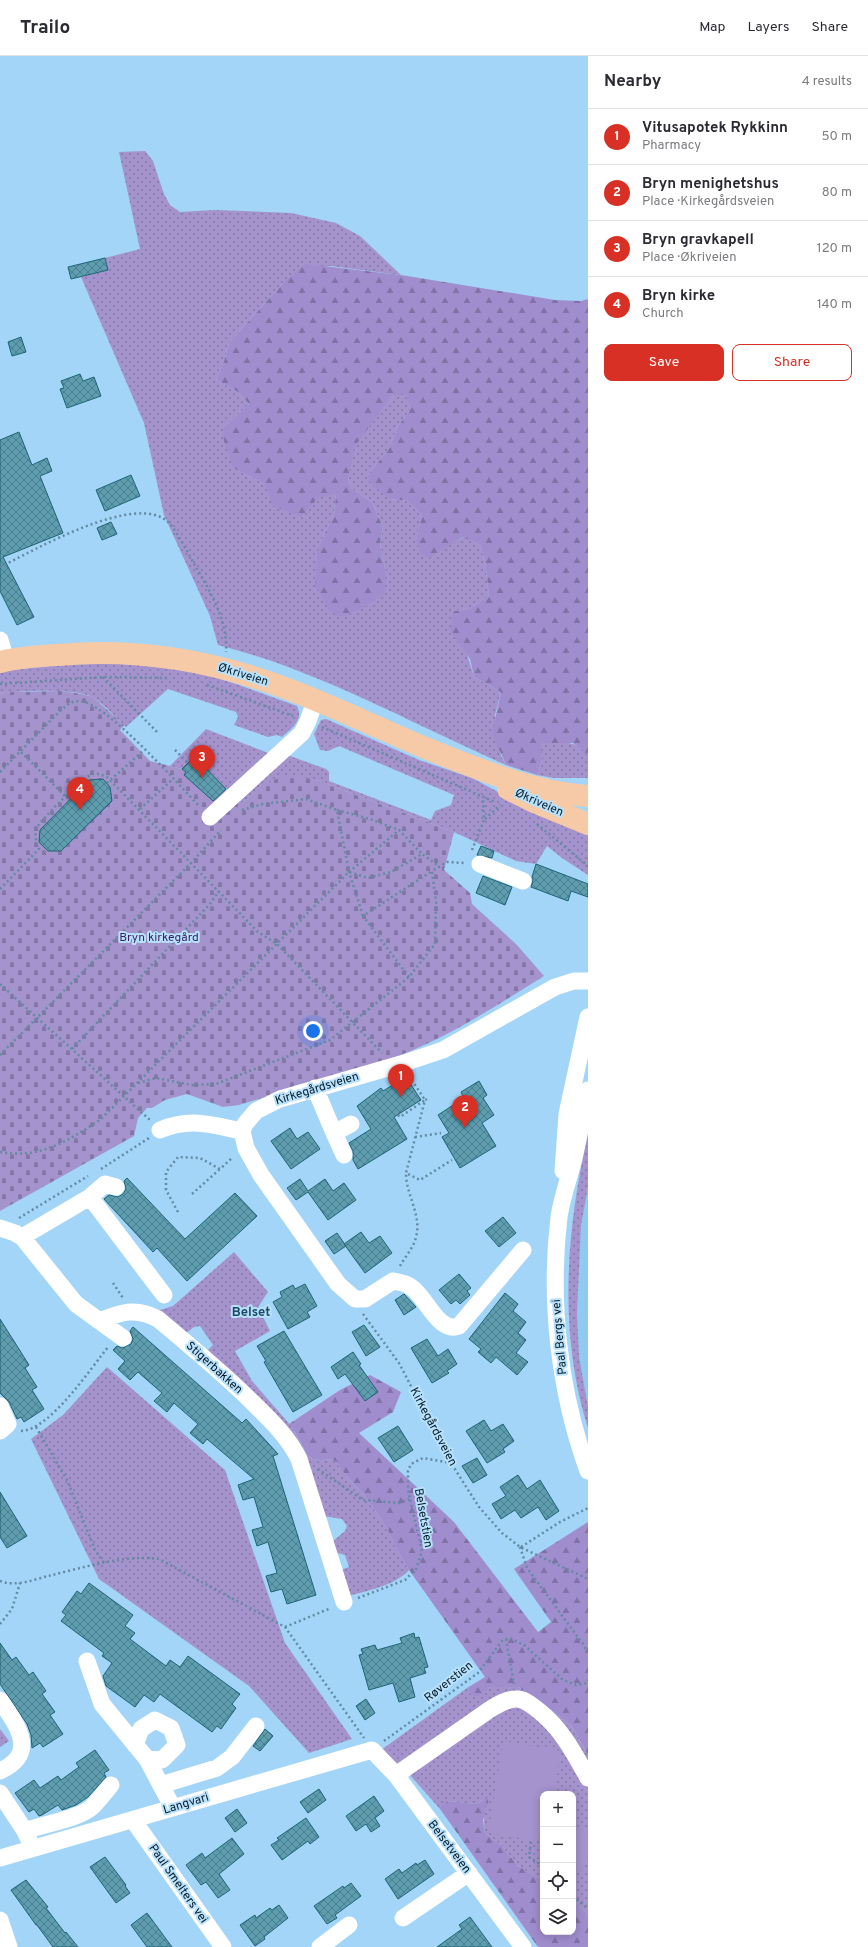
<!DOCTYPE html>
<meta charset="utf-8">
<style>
body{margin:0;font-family:Overpass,sans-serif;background:#f2f2f3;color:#2b2b33}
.controls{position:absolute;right:12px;bottom:12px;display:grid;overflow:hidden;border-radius:8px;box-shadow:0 2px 10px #0003}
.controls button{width:36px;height:36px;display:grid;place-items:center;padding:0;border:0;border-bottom:1px solid #e1e1e2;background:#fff;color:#2b2b33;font:20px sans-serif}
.you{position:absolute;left:313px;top:975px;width:14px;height:14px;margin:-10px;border:3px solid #fff;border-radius:50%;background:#1a73e8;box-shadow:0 0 0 6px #1a73e833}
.badge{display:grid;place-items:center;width:26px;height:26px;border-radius:50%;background:#d93025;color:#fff;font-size:13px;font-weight:700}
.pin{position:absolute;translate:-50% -33px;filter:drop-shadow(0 1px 2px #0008)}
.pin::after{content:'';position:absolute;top:21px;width:14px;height:12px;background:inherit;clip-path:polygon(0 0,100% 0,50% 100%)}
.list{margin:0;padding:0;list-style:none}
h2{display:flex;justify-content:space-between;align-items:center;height:52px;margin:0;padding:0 16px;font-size:17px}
h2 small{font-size:13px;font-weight:400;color:#7c7c81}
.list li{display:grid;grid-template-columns:26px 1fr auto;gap:12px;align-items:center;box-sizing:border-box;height:56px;padding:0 16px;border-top:1px solid #e1e1e2}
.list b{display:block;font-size:15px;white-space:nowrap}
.list p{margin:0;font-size:13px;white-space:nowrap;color:#7c7c81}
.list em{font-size:13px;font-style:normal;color:#7c7c81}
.actions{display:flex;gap:8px;padding:12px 16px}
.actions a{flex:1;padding:9px 0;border:1px solid #d93025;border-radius:8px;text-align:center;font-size:14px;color:#d93025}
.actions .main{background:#d93025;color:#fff}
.icon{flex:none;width:22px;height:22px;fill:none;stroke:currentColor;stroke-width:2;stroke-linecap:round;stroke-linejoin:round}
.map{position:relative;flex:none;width:588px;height:1891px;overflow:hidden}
header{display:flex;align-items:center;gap:24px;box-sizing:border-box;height:56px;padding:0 20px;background:#fff;border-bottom:1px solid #e1e1e2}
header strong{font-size:19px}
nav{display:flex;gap:22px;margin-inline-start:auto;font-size:14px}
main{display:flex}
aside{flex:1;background:#fff}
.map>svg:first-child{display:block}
.built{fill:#90caf0}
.grass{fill:url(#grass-dots)}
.forest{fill:url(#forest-firs)}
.cemetery{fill:url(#cemetery-stones)}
.garden{fill:#a493cc}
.building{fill:url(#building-cross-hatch);stroke:#1f6373}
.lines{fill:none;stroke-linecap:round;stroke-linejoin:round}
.path{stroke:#638aa3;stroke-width:2.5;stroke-dasharray:2 3;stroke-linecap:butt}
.minor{stroke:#fff;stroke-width:17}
.major{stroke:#f6caa7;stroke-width:22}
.labels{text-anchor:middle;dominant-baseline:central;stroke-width:4;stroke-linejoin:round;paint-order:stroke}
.street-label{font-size:12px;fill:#071c28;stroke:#b8e1fc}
.park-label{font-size:12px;fill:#3b1c69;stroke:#b8e1fc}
.neighbourhood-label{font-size:13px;font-weight:bold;fill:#1a4c68;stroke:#b8e1fc}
</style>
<header>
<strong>Trailo</strong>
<nav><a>Map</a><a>Layers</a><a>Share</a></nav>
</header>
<main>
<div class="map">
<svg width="588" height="1891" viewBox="0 0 588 1891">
<defs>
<pattern id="grass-dots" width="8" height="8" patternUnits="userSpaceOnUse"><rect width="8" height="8" fill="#a493cc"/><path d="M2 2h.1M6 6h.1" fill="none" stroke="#8477a6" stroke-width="1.8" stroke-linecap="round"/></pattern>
<pattern id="forest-firs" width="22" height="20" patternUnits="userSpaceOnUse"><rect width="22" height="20" fill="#a08dce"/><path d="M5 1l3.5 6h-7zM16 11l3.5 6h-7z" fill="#8072a7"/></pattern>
<pattern id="cemetery-stones" width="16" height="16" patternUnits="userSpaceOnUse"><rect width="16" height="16" fill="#a493cc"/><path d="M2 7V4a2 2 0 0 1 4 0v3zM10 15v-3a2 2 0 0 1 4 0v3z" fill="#8477a6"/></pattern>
<pattern id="building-cross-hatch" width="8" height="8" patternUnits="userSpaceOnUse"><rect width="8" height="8" fill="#5d9daf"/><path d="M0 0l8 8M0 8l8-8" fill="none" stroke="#4b7f8e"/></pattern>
</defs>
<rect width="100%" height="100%" fill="#a2d5f7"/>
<path class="built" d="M 588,1131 L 588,1351 L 579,1300 L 577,1257 L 581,1170 Z"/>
<path class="grass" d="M 145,95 L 153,105 L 164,138 L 170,149 L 180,156 L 215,154 L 291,157 L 336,167 L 360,180 L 401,219 L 330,210 L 284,226 L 229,287 L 224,305 L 216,324 L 238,336 L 249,348 L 224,371 L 233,412 L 265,428 L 302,461 L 318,441 L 336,438 L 334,459 L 318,491 L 386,517 L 380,488 L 383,471 L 372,446 L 352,433 L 348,425 L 354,390 L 394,338 L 405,337 L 411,353 L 398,370 L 388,394 L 367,420 L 390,443 L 407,445 L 422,459 L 416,484 L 448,489 L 464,481 L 480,489 L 485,505 L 489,540 L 469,553 L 454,555 L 474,621 L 501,636 L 495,659 L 501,700 L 506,709 C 410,667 320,615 218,589 L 210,560 L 164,459 L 144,367 L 81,221 L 108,214 L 105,202 L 140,193 L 119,96 Z
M 112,607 L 164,611 L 201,617 L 236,628 L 297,650 C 304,664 292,672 282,681 L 277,679 L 268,681 L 234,669 L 238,661 L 236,656 L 168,633 L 126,671 C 116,662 106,650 94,642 C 80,632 18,634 0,638 L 0,615 L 61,609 Z
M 326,663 L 419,704 L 472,722 L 515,745 L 588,778 L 588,819 L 562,802 L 547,790 L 536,808 L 516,805 L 454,776 L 319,725 C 282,715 271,724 242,747 L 196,706 L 182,713 L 170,710 L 206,673 L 276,700 L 290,700 L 326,713 L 329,716 L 329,725 L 431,764 L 435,755 L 451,749 L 454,739 L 339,690 L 328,695 L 320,694 L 314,678 L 321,664 Z
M 540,687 C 560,687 573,682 588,699 L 588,722 L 553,722 L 537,719 L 542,704 Z
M 588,1078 L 588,1131 L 581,1170 L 577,1257 L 579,1300 L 588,1351 L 588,1372 C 558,1277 566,1174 588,1078 Z
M 234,1196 L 268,1236 L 258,1251 L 270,1275 L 235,1295 L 252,1325 L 292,1371 L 308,1400 L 320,1405 L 330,1403 L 337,1406 L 342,1415 L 364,1439 L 387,1472 L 394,1488 L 409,1514 C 396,1529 367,1535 348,1540 L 338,1515 L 349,1511 L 345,1499 L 334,1496 L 332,1486 L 345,1475 L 347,1470 L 342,1463 L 323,1460 L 302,1402 L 209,1295 L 208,1294 L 213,1289 L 200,1270 L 194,1271 L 185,1278 L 157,1258 L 160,1254 L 173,1250 Z
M 107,1311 L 225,1414 L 285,1587 L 352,1683 L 309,1697 L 249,1630 L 99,1523 L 31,1383 L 63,1359 Z
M 490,1631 L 519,1631 L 571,1669 L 588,1699 L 588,1859 L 573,1845 L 573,1738 L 543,1738 L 543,1825 L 541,1824 L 518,1810 L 502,1790 L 485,1777 C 483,1765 485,1755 483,1744 L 477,1748 L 450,1745 L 443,1748 L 440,1753 L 401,1709 L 397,1709 L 381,1694 L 467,1632 L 471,1638 Z
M 0,1673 L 9,1685 L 0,1691 Z"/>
<path class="forest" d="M 305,208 L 401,219 L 555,244 L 581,245 L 588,243 L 588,699 L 573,687 L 541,687 L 542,704 L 537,719 L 506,709 L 492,677 L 501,636 L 474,621 L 470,603 L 450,575 L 454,555 L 469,553 L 489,540 L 485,505 L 480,489 L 463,481 L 429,502 L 421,498 L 416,484 L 422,459 L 407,445 L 390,443 L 372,429 L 367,420 L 388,394 L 398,370 L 411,353 L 405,338 L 394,338 L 355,390 L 348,425 L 352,433 L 372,446 L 383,471 L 380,488 L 386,517 L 385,537 L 362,553 L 340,561 L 329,554 L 315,529 L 318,491 L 334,459 L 336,438 L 318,442 L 302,461 L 273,450 L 265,428 L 233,412 L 223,382 L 224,371 L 249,348 L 238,336 L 216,324 L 224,305 L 229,287 L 284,226 Z
M 370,1319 L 401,1336 L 393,1356 L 359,1377 L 454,1466 L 538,1576 L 551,1566 L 514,1513 L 588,1466 L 588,1699 L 571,1669 L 519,1631 L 490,1631 L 477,1641 L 471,1638 L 467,1632 L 485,1621 L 409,1514 L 394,1488 L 387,1472 L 364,1439 L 342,1415 L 337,1406 L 330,1403 L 320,1405 L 308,1400 L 295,1376 L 289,1368 L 340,1334 Z
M 488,1741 L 488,1748 L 483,1764 L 485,1777 L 502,1790 L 518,1810 L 543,1825 L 543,1876 L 573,1876 L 573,1845 L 588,1859 L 588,1891 L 538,1891 L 440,1753 L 442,1748 L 450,1745 L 477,1748 Z"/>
<path class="cemetery" d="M 60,635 L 82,638 L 93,641 L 124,669 L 120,674 L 150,705 L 182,713 L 193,702 L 196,706 L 198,704 L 227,735 L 242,747 C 272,723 280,714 319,725 L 454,776 L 444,814 L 470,837 L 472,848 L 517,889 L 544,920 C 494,951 443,985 387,1004 L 239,1049 L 223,1051 L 187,1038 L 165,1044 L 152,1052 L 147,1052 L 138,1062 L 134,1080 L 0,1155 L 0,638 L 11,636 Z"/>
<path class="garden" d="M 503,1685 L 561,1695 L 554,1738 L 543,1738 L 543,1786 L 488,1777 Z
M 573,1771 L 588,1774 L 588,1794 L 584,1815 L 573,1813 Z"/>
<path class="building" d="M 105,202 L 108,214 L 71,223 L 68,211 Z
M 21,281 L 26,296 L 12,300 L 8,286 Z
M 80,318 L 83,325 L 94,321 L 101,340 L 67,352 L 60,333 L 64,332 L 61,325 Z
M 19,376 L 32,409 L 47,402 L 52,415 L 40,420 L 63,477 L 3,501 L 34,561 L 17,569 L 0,535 L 0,384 Z
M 131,419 L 140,440 L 105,455 L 96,434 Z
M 111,466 L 117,478 L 102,484 L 97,472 Z
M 193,702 L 196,706 L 198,704 L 226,733 L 213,745 L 184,719 L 186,716 L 182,713 Z
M 103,723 L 110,731 L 112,745 L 61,795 L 48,795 L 39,786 L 40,774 L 89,724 Z
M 481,790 L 494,795 L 492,802 L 477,799 Z
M 536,808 L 588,828 L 588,841 L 571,835 L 568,845 L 531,831 L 533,824 L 532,821 Z
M 483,820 L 512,831 L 505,849 L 476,837 Z
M 406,1021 L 421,1044 L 394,1061 L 407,1083 L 358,1113 L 353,1104 L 353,1095 L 349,1087 L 371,1073 L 357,1050 L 381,1032 L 383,1035 Z
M 479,1025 L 487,1039 L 483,1042 L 494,1059 L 482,1067 L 496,1090 L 460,1112 L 442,1081 L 449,1077 L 438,1059 L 464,1042 L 461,1036 Z
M 290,1072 L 297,1083 L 308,1076 L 320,1093 L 291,1113 L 271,1085 Z
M 127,1122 L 185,1183 L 235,1137 L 257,1160 L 187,1225 L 157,1192 L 153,1196 L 104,1143 L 109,1139 L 118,1141 L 123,1138 L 126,1133 L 124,1125 Z
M 300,1123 L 308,1135 L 325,1123 L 333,1135 L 344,1127 L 356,1144 L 328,1164 L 308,1136 L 296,1144 L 287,1132 Z
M 503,1161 L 516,1177 L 499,1191 L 485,1175 Z
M 361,1176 L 369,1187 L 380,1180 L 392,1197 L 365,1217 L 344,1188 Z
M 337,1177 L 346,1190 L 334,1198 L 325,1185 Z
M 459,1218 L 471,1232 L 467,1235 L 470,1239 L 460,1248 L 456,1244 L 451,1248 L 439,1234 Z
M 305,1228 L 317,1250 L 307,1256 L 310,1261 L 288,1273 L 273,1246 L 282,1241 L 280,1236 L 293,1229 L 295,1233 Z
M 505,1237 L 518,1248 L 513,1255 L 526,1266 L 518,1277 L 526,1284 L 516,1297 L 528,1306 L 517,1319 L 496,1301 L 491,1307 L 478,1296 L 481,1293 L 469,1283 Z
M 404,1238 L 416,1251 L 404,1259 L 395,1244 Z
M 0,1263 L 29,1309 L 25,1312 L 37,1331 L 32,1334 L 44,1353 L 24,1366 L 21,1361 L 17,1363 L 9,1346 L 0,1337 Z
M 364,1269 L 380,1291 L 366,1300 L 352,1276 Z
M 133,1271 L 242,1367 L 246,1363 L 278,1398 L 273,1400 L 316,1539 L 287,1548 L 282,1533 L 271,1536 L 266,1520 L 277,1517 L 268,1486 L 257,1490 L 252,1474 L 263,1471 L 254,1441 L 243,1444 L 238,1429 L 254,1423 L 207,1383 L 203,1388 L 190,1377 L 198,1368 L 174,1347 L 167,1356 L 154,1345 L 162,1337 L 138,1316 L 130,1324 L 118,1313 L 125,1305 L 113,1294 L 117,1290 L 122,1292 L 131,1288 L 133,1283 L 130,1275 Z
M 284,1275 L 322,1339 L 293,1356 L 264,1306 L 266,1305 L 257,1290 Z
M 427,1283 L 438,1300 L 448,1293 L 457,1308 L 447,1315 L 449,1317 L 432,1327 L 411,1292 Z
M 353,1296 L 361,1308 L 359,1309 L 378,1336 L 365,1345 L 345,1318 L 338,1323 L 331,1311 Z
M 484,1364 L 491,1375 L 503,1368 L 514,1385 L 503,1393 L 505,1396 L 487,1407 L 466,1375 Z
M 398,1370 L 413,1394 L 394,1406 L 378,1382 Z
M 477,1402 L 487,1419 L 473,1427 L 462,1410 Z
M 518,1419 L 527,1433 L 540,1424 L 559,1455 L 546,1464 L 538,1451 L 521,1462 L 515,1454 L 501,1463 L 492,1448 L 506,1440 L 500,1431 Z
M 0,1436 L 27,1480 L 7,1492 L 0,1481 Z
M 89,1527 L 133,1559 L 125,1570 L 135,1577 L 130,1583 L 166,1610 L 170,1604 L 180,1611 L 188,1600 L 240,1638 L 232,1648 L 236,1652 L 221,1673 L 217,1670 L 212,1676 L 160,1638 L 154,1646 L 144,1639 L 135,1651 L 106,1630 L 103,1620 L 112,1607 L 102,1600 L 104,1597 L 61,1565 L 66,1559 L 62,1556 L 77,1535 L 81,1538 Z
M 414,1577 L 415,1582 L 419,1581 L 428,1611 L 424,1612 L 426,1617 L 410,1622 L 415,1641 L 399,1646 L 393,1627 L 369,1634 L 359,1599 L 363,1598 L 361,1593 L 375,1589 L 377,1594 L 402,1587 L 400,1582 Z
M 0,1587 L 12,1604 L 16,1601 L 29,1619 L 33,1616 L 46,1635 L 42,1638 L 55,1656 L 50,1659 L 63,1678 L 43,1691 L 40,1687 L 32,1692 L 31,1679 L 27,1668 L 0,1628 Z
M 366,1643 L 375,1657 L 365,1664 L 356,1650 Z
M 265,1673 L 273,1680 L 260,1695 L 253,1690 Z
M 95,1694 L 109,1714 L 104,1717 L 106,1721 L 88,1741 L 76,1749 L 62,1754 L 58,1749 L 42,1759 L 39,1760 L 34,1753 L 29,1756 L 15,1737 L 34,1724 L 40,1732 L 58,1720 L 61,1724 L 79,1711 L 76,1707 Z
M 319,1733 L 326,1744 L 308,1757 L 300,1746 Z
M 374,1740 L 384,1755 L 375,1762 L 380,1770 L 371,1776 L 366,1768 L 356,1775 L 346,1760 Z
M 237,1753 L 247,1767 L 235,1776 L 225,1762 Z
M 306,1762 L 319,1781 L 310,1788 L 308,1785 L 282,1804 L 271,1789 L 279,1784 L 277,1782 Z
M 232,1782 L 244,1798 L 219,1818 L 230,1834 L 218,1842 L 206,1826 L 201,1829 L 186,1809 L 202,1797 L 205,1802 Z
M 105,1801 L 126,1829 L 125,1830 L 130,1837 L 116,1847 L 90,1811 Z
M 425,1804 L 434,1818 L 398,1843 L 385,1823 L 399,1813 L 402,1817 L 416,1807 L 417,1809 Z
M 26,1824 L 48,1851 L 46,1852 L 65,1877 L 66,1876 L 78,1891 L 53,1891 L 37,1869 L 36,1869 L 11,1834 Z
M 351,1827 L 361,1840 L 335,1859 L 337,1862 L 327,1868 L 314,1850 L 343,1830 L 344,1832 Z
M 279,1849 L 288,1862 L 264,1881 L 265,1883 L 255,1890 L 240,1869 L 255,1859 L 256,1862 L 270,1852 L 272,1854 Z
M 147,1857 L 172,1891 L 147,1891 L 131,1869 Z
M 470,1861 L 492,1891 L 437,1891 L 462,1873 L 459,1869 Z"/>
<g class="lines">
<path class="path" d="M 0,511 C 33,495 138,434 169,467 C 179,478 188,498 196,511 C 211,537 228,565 226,596
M 103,621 L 159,678
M 0,628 L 103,621 L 167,622
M 207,629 L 293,660
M 322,671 L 495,746
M 175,694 L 188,707
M 21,696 L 66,741
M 0,716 L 60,655 C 66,650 70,645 79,645 C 105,645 179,729 200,751
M 107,727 L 144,694
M 140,753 L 173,723
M 242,754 L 263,748 L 306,743 L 337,754 L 349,816 L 363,860
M 337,754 L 370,763 L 399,774
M 485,763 L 500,749
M 537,768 L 588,810
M 472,794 L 484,764 L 483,741
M 349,816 L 399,774 L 422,798
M 0,833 L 39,793 C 36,786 34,780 37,772 C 39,765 85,720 92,718 C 98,717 102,719 107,721 L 258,876 L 277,888 L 382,997
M 409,921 L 363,860 L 432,815
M 0,928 L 150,1064
M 72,993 L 209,849 L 219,835
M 0,999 L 191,807 L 221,774
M 138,1027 L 156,1022 L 192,1029 L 216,1028 L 330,984 L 409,921 L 435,888 L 436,846 L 432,815 L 447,806 L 465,807
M 427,1043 L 425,1044 L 406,1117 L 420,1124 L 452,1104
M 398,1059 L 400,1061 L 425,1044 L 409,1020
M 415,1081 L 441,1077
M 0,1096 C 41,1103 67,1085 100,1064 L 349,816 L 368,822 L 391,816 L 422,798 L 439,810
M 101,1113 L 149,1082
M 192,1138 L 220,1113
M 178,1156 L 166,1134 L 166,1116 L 178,1101 L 200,1102 L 220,1113 L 233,1101
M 19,1162 L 88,1120
M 400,1210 C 405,1201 414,1191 416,1181 C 422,1160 406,1138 406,1118
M 113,1227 L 123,1242
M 363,1258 L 399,1307 L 451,1407 L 479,1451 L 502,1477 L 520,1491 L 588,1523
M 36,1371 L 67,1424 L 95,1494 L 104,1507
M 21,1375 C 50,1374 90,1313 109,1290
M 318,1413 L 363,1444 L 399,1447 L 410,1443
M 520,1491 L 527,1512 L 583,1588 L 588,1597
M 521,1491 L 560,1466 L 588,1452
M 0,1525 C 15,1531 33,1524 48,1520 C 82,1512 125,1498 159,1503 L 285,1571 L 364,1682
M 358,1542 L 405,1524 L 416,1513 L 422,1495 L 408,1434 L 408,1415 L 411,1408 L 423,1402 L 451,1407
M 0,1568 L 12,1553 L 20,1527
M 285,1571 L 331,1552
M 506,1583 L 514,1628
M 384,1685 L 478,1617 L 502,1585 L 509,1582 L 524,1589 L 563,1624 L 576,1629 L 587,1627 L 588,1624
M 531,1786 L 529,1801 L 543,1810
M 573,1840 L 588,1853"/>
<path class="minor" d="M 0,584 L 6,604
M 210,761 L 302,677 L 308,665 L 315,645
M 480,808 L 523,825
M 315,1032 L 334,1077 L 351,1068
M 588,1034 C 583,1057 579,1080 574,1102 C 569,1122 562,1141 559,1161 C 549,1245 559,1335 588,1415
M 160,1074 C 191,1061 211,1069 242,1075
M 334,1077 L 344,1099
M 563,1115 L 567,1058 L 588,961
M 90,1141 L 105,1128 L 116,1131
M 0,1172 L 15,1177 L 22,1181 L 76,1248 L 123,1282
M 22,1181 L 90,1141 L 164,1239
M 523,1194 L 459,1270 C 438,1278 426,1240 411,1231 C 406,1227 399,1226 393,1225 L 365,1243 L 355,1243 L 338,1228 L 261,1119 L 246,1092 L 242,1075 L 245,1068 L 256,1055 L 280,1043 L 401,1008 L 443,994 L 555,931 L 574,925 L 588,925
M 99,1265 C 121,1256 136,1251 158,1263 C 188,1288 218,1313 246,1340 C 265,1359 287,1378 299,1403 L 344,1546
M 0,1350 L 8,1368 L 0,1375
M 87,1605 L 102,1648 L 147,1703 L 173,1752
M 0,1644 C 17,1669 39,1697 0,1715
M 135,1689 L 141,1673 L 155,1664 L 171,1672 L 177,1689 L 162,1704 L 147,1703
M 396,1719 L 489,1654 C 497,1649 508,1642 518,1643 C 526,1644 533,1650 539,1655 C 562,1673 574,1697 588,1722
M 161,1729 L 217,1712 L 232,1701 L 256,1670
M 0,1737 L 25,1775 L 29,1784
M 133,1764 L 223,1891
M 25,1775 C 43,1768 79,1763 92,1751 C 99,1744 105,1736 111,1729
M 0,1802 L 372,1694 L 396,1719 L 523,1891
M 403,1862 L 469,1817
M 0,1864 L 9,1891
M 320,1891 L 349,1869"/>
<path class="major" d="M 0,606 C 19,601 39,600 58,599 C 123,593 188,601 250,620 C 309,638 366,667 423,691 C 475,712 532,736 588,740
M 508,733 L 532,745 L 588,768"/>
</g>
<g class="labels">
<g class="street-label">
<text transform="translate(243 619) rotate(17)">Økriveien</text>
<text transform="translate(539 747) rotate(24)">Økriveien</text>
<text transform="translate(317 1033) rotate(-17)">Kirkegårdsveien</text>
<text transform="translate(560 1281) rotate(-95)">Paal Bergs vei</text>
<text transform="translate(214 1312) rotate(42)">Stigerbakken</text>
<text transform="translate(433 1371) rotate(62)">Kirkegårdsveien</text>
<text transform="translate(423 1462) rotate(80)">Belsetstien</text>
<text transform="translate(449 1626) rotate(-38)">Røverstien</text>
<text transform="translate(186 1748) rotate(-17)">Langvari</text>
<text transform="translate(449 1791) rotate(53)">Belsetveien</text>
<text transform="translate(178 1828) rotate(55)">Paul Smelters vei</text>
</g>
<g class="park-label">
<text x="159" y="882">Bryn kirkegård</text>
</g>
<g class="neighbourhood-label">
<text x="251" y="1257">Belset</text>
</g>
</g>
</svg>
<div class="controls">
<button>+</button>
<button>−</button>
<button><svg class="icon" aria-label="locate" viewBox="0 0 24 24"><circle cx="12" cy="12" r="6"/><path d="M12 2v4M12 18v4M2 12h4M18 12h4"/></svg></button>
<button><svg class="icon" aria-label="layers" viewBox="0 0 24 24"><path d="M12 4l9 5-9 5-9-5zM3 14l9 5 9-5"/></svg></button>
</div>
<div class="you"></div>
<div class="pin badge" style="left:401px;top:1041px">1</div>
<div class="pin badge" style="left:465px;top:1072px">2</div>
<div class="pin badge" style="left:202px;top:722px">3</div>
<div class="pin badge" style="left:80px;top:754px">4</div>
</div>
<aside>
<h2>Nearby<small>4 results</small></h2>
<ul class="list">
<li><span class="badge">1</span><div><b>Vitusapotek Rykkinn</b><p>Pharmacy</p></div><em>50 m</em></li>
<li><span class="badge">2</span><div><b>Bryn menighetshus</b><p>Place · Kirkegårdsveien</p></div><em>80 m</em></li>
<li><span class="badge">3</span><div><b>Bryn gravkapell</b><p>Place · Økriveien</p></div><em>120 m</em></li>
<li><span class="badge">4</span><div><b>Bryn kirke</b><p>Church</p></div><em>140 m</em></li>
</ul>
<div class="actions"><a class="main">Save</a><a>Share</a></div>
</aside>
</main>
